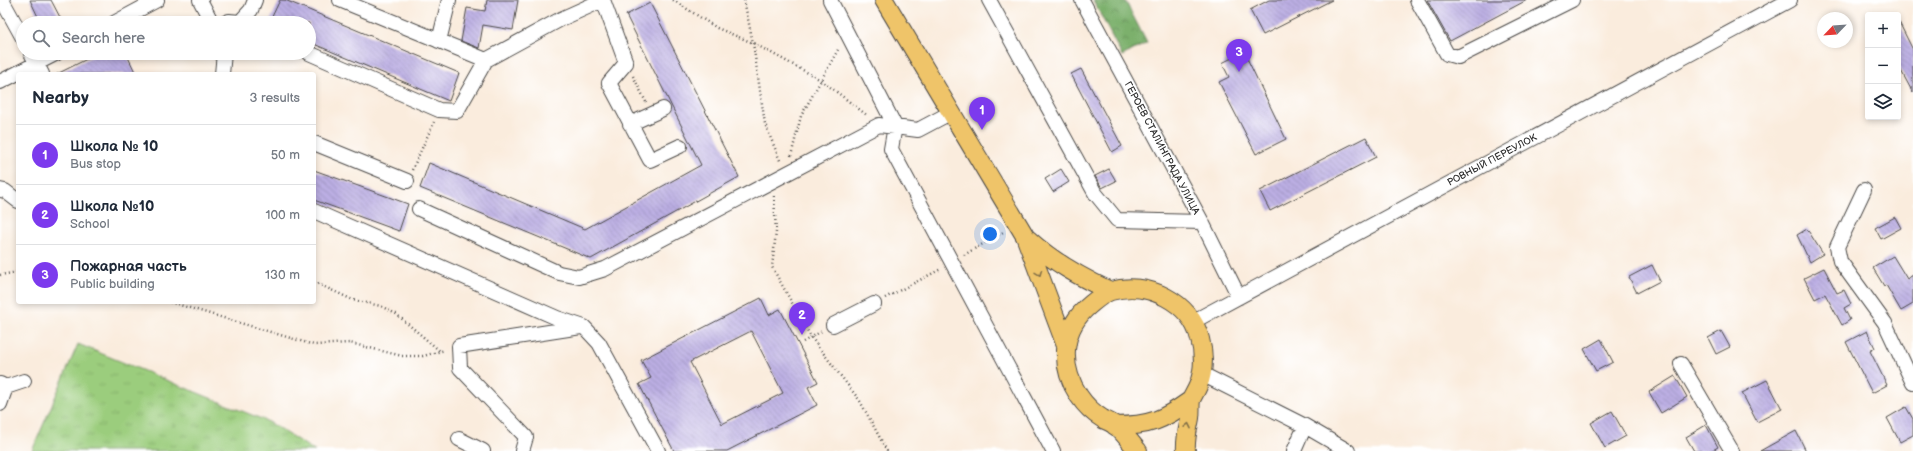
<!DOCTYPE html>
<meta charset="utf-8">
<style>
body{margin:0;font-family:"Balsamiq Sans",sans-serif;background:#f6f6f7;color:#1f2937}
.controls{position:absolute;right:12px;top:12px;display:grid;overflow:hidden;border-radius:4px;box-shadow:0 2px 6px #0003}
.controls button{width:36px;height:36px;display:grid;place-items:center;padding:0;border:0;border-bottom:1px solid #e0e1e3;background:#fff;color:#1f2937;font:20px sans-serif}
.compass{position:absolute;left:1817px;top:12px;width:36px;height:36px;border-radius:50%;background:#fff;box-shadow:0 2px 6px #0003;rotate:245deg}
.you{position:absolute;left:990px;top:234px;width:14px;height:14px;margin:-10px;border:3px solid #fff;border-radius:50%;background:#1a73e8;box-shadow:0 0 0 6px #1a73e833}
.badge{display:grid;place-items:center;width:26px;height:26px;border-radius:50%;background:#7c3aed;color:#fff;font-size:13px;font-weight:700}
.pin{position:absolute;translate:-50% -33px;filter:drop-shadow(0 1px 2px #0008)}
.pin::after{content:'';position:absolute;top:21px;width:14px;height:12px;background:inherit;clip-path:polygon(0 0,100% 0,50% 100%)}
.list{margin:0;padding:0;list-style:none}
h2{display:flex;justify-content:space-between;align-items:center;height:52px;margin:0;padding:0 16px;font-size:17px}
h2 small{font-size:13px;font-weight:400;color:#747a83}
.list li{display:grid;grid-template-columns:26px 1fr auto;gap:12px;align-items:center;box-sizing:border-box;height:60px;padding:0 16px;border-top:1px solid #e0e1e3}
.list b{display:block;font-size:15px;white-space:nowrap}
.list p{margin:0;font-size:13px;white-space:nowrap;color:#747a83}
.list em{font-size:13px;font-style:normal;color:#747a83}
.icon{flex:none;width:22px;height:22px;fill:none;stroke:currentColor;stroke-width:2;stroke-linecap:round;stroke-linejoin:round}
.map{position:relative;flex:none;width:1913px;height:451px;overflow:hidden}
.search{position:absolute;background:#fff;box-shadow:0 2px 6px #0003;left:16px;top:16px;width:300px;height:44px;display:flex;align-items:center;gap:10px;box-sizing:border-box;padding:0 14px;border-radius:22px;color:#747a83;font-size:15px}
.panel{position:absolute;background:#fff;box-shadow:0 2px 6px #0003;left:16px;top:72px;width:300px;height:232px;border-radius:4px}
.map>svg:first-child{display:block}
.forest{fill:url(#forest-crowns);stroke:#546e4c}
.park{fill:url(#park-tufts);stroke:#637c54}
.building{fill:url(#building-back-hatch);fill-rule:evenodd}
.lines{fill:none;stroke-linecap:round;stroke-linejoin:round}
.minor-casing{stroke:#4a4846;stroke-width:16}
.major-casing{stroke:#4a4846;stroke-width:20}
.path{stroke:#4a4846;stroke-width:2.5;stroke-dasharray:1 3;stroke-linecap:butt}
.minor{stroke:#fff;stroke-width:14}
.major{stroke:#efc469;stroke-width:18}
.oneway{stroke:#837047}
.labels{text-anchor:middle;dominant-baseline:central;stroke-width:3;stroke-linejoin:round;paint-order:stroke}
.street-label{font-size:10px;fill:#2b2b2b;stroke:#fff}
</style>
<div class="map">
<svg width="1913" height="451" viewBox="0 0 1913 451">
<defs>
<pattern id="forest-crowns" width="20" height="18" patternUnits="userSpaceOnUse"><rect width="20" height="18" fill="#7cb06c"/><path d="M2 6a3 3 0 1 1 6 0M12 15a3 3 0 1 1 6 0" fill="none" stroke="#668f59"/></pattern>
<pattern id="park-tufts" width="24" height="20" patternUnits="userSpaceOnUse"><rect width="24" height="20" fill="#9bcd7d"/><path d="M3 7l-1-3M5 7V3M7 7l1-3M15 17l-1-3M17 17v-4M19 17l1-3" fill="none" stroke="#86b06c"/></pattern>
<pattern id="building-back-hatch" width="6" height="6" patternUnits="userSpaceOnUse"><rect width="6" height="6" fill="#bbaee3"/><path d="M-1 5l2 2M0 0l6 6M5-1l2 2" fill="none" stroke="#988eb8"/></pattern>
</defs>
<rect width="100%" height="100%" fill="#fff"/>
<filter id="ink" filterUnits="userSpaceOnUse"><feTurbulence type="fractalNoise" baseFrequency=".025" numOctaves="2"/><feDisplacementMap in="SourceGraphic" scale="8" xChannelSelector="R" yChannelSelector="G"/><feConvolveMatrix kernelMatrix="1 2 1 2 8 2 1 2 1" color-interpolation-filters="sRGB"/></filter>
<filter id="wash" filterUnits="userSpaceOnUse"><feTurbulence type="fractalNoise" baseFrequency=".012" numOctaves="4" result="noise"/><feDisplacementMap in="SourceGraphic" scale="16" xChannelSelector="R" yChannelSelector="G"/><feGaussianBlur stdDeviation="0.9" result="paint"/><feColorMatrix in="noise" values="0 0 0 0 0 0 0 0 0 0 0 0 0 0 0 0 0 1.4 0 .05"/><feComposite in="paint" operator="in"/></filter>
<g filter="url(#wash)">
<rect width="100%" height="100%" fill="#faecdd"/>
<path class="forest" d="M 1093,0 L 1125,0 L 1147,43 L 1122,56 Z"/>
<path class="park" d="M 78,344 L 269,422 L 315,451 L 32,451 Z"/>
<g id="blocks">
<path class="building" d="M 30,0 L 51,0 L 63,23 L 41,23 Z
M 280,0 L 285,0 L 459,73 L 449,101 L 309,42 L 309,23 L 269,23 Z
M 487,0 L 518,0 L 513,30 L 483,25 L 479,48 L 461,41 L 467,8 L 485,11 Z
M 1269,0 L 1332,0 L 1263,35 L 1250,10 Z
M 1427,0 L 1527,0 L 1450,41 Z
M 650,3 L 739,177 L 591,259 L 420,188 L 429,163 L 585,229 L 701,165 L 626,15 Z
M 1898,20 L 1913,50 L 1913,93 L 1898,65 Z
M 1244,52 L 1286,139 L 1256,154 L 1219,82 L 1229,77 L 1222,63 Z
M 99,53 L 126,53 L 136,74 L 57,74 Z
M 1081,69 L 1122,146 L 1112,152 L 1071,74 Z
M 1366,137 L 1376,157 L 1270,211 L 1260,191 Z
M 1061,169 L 1069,182 L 1053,192 L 1045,179 Z
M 1109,169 L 1116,181 L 1102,188 L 1095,176 Z
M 314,170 L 408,204 L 399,231 L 314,200 Z
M 1895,217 L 1901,228 L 1881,239 L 1875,228 Z
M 1807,229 L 1823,254 L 1810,262 L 1797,235 Z
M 1893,256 L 1907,279 L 1913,275 L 1913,304 L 1901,311 L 1886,285 L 1884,286 L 1873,268 Z
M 1652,265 L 1660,281 L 1637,293 L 1629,277 Z
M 1824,268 L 1837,293 L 1844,290 L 1851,304 L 1844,308 L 1850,320 L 1842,325 L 1825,294 L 1815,299 L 1804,278 Z
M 761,298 L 769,315 L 780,309 L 818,382 L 808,387 L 817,405 L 727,451 L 674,451 L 639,384 L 651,378 L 641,360 ZM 751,331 L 783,393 L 722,424 L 690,362 Z
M 1721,331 L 1730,347 L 1716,354 L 1708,338 Z
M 1867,331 L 1875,348 L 1870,351 L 1887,385 L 1872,393 L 1846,342 Z
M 1601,339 L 1613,362 L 1596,371 L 1584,349 Z
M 1675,376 L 1687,397 L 1661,413 L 1649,392 Z
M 1767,380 L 1782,409 L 1757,422 L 1742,393 Z
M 1906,407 L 1913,419 L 1913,435 L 1900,442 L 1887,418 Z
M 1612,411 L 1626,436 L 1605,448 L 1591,423 Z
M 1706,425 L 1718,447 L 1711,451 L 1694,451 L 1686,437 Z
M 1796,431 L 1806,451 L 1760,451 Z"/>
</g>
</g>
<g filter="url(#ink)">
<use href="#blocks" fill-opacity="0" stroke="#4a4846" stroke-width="1"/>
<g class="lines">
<g class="minor-casing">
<path id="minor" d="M 2,0 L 23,38
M 200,0 L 212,23
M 340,0 L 486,60 L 561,19 L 603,0
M 603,0 L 626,63 L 609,83 L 650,160 L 680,146
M 830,0 L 895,126 L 891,149 L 1053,451
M 989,0 L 1095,193 L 1117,220 L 1202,222
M 1082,0 L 1202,222 L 1239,297
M 1417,0 L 1447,54 L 1458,57 L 1572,0
M 114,23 L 157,0
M 225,23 L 229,21 L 240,22 L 251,10 L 255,0
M 439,41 L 449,0
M 31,53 L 42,74
M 309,53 L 439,110 L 457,111 L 486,60
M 222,74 L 224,53
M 0,82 L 57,53
M 630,124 L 663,109
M 314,143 L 407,181
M 0,190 L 5,191 L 18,201
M 1864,190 L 1837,247 L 1840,261 L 1885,323 L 1913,383
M 419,209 L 559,273 L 579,277 L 605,269 L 879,125 L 918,130 L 950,113
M 314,211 L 557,318 L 584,327 L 599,343 L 658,451
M 1194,321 L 1790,0
M 833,325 L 874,304
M 1681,364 L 1732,451
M 1202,374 L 1305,426 L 1348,451
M 0,384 L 6,387 L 0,404
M 6,387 L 24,381
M 459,439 L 483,451
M 522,451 L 526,437 L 460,368 L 459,346 L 581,327
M 1294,451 L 1305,426"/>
</g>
<g class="major-casing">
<path id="major" d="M 884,0 L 1025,236 L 1065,343
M 1028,239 C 1053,262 1080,277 1110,291
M 1115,426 C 1150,426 1163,420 1191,400
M 1138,451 C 1131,443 1124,433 1116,426 C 1112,423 1107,421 1103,419 C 1093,413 1085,405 1079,396 C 1059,365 1061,328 1091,304 C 1097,299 1104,293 1111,291 C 1147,280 1191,302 1200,339 C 1204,354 1204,371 1198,386 C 1196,391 1193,395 1191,400 C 1190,405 1191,412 1190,418 C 1188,429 1185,439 1186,451"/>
</g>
<path class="path" d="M 673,0 L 717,28 L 753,43 L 821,80 L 868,116
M 744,0 L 753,43 L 765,124 L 781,163
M 633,76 L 646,102
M 791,156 L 801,116 L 839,48
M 412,170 L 434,122
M 774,196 L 776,232 L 772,267 L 811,337 L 860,401 L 887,451
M 964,255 L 1005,231
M 0,275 L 18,272
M 314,282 L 353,300 L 381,306 L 396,314 L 440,351
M 885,298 L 941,269
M 170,302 L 314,345 L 350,343 L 402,356 L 423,356 L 445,350
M 803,342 L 822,331"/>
<use href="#minor" class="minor"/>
<use href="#major" class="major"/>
</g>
<defs><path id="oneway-chevron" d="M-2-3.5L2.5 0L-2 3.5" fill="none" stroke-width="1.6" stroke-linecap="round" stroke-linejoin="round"/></defs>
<g class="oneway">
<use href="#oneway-chevron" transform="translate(1039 273) rotate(69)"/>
<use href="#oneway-chevron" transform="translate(1188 426) rotate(-78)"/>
</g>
</g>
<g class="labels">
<g class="street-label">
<text transform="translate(1162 148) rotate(62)">ГЕРОЕВ СТАЛИНГРАДА УЛИЦА</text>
<text transform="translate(1492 160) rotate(-28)">РОВНЫЙ ПЕРЕУЛОК</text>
</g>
</g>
</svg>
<div class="controls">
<button>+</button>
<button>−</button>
<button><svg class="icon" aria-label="layers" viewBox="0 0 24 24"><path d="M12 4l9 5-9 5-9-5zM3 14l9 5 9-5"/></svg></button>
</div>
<svg class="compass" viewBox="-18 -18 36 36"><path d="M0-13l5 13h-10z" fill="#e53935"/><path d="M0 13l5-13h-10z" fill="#747a83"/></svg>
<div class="you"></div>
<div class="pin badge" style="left:982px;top:130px">1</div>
<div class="pin badge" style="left:802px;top:335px">2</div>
<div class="pin badge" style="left:1239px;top:72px">3</div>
<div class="search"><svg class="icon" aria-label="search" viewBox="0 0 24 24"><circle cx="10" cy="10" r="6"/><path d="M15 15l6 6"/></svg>Search here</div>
<section class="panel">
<h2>Nearby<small>3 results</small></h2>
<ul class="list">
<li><span class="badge">1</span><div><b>Школа № 10</b><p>Bus stop</p></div><em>50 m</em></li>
<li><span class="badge">2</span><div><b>Школа №10</b><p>School</p></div><em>100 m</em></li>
<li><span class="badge">3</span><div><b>Пожарная часть</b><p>Public building</p></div><em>130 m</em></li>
</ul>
</section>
</div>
